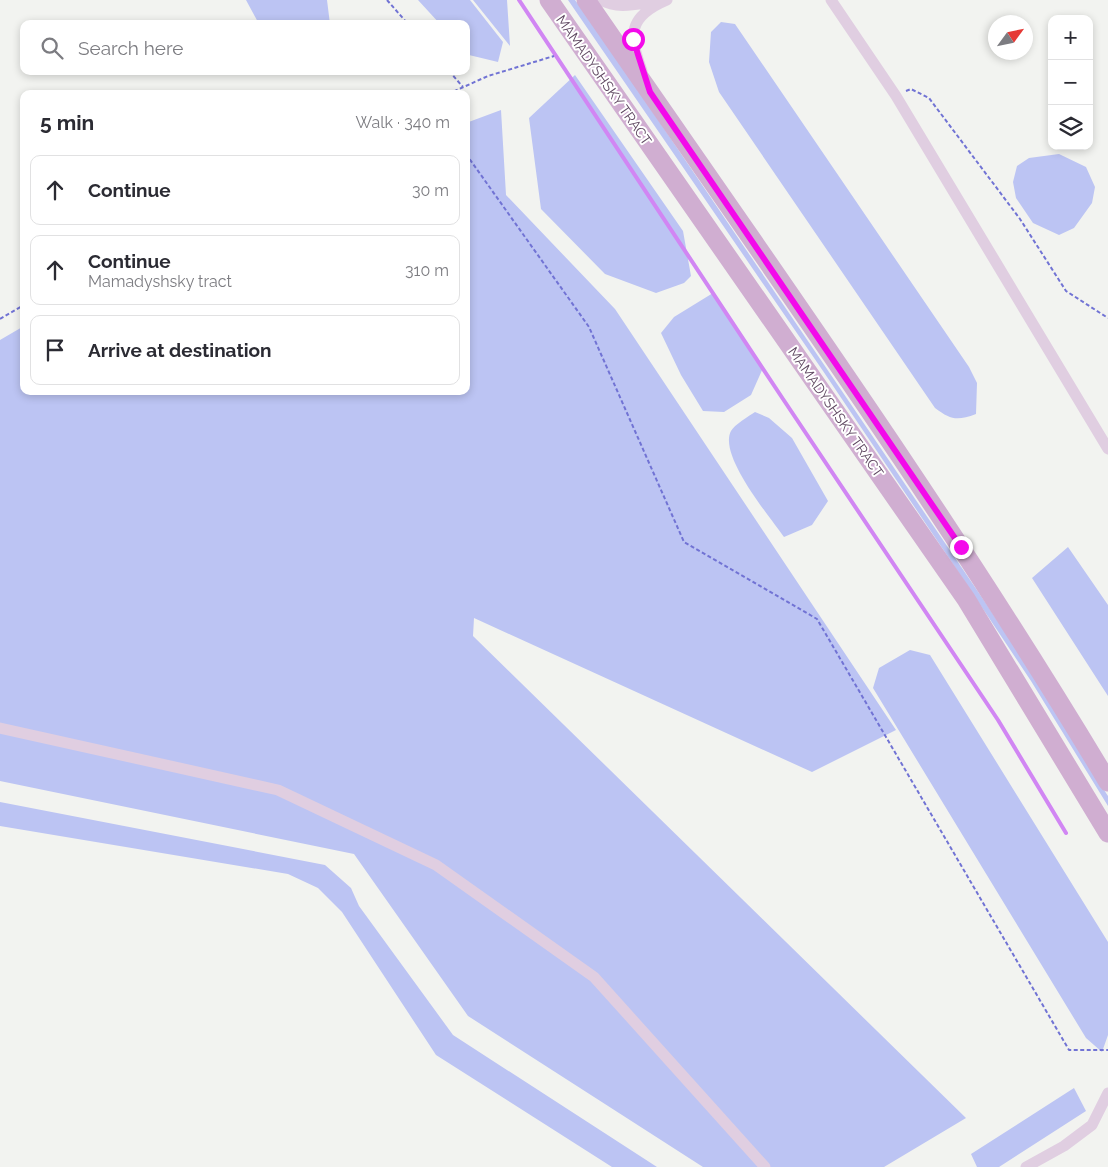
<!DOCTYPE html>
<meta charset="utf-8">
<style>
body{margin:0;font-family:Raleway,sans-serif;background:#f2f2f3;color:#2b2b33}
.controls{position:absolute;right:15px;top:15px;display:grid;overflow:hidden;border-radius:10px;box-shadow:0 2px 8px #0003}
.controls button{width:45px;height:45px;display:grid;place-items:center;padding:0;border:0;border-bottom:1px solid #e1e1e2;background:#fff;color:#2b2b33;font:25px sans-serif}
.compass{position:absolute;left:988px;top:15px;width:45px;height:45px;border-radius:50%;background:#fff;box-shadow:0 2px 8px #0003;rotate:57deg}
.stop{position:absolute;width:15px;height:15px;margin:-11px;border:4px solid #f30aea;border-radius:50%;background:#fff}
.stop.end{background:#f30aea;border-color:#fff;box-shadow:0 1px 5px #0008}
.list{margin:0;padding:0;list-style:none}
h2{display:flex;justify-content:space-between;align-items:center;height:65px;margin:0;padding:0 20px;font-size:21px}
h2 small{font-size:16px;font-weight:400;color:#7c7c81}
.list li{display:grid;grid-template-columns:32px 1fr auto;gap:15px;align-items:center;box-sizing:border-box;height:70px;margin:0 10px 10px;padding:0 10px;border:1px solid #e1e1e2;border-radius:10px}
.list b{display:block;font-size:19px;white-space:nowrap}
.list p{margin:0;font-size:16px;white-space:nowrap;color:#7c7c81}
.list em{font-size:16px;font-style:normal;color:#7c7c81}
.icon{flex:none;width:28px;height:28px;fill:none;stroke:currentColor;stroke-width:2;stroke-linecap:round;stroke-linejoin:round}
.map{position:relative;flex:none;width:1108px;height:1167px;overflow:hidden}
.search{position:absolute;background:#fff;box-shadow:0 2px 8px #0003;left:20px;top:20px;width:450px;height:55px;display:flex;align-items:center;gap:12px;box-sizing:border-box;padding:0 18px;border-radius:10px;color:#7c7c81;font-size:19px}
.panel{position:absolute;background:#fff;box-shadow:0 2px 8px #0003;left:20px;top:90px;width:450px;height:305px;border-radius:10px}
.map>svg:first-child{display:block}
.green{fill:#bcc4f3}
.lines{fill:none;stroke-linecap:round;stroke-linejoin:round}
.stream{stroke:#d186f3;stroke-width:4}
.path{stroke:#7173d4;stroke-width:2;stroke-dasharray:4 2.5;stroke-linecap:butt}
.street{stroke:#e0cee1;stroke-width:11}
.primary{stroke:#d0aed1;stroke-width:19}
.route{stroke:#f30aea;stroke-width:6}
.labels{text-anchor:middle;dominant-baseline:central;stroke-width:4;stroke-linejoin:round;paint-order:stroke}
.street-label{font-size:14px;fill:#5e4760;stroke:#fff}
</style>
<div class="map">
<svg width="1108" height="1167" viewBox="0 0 1108 1167">
<rect width="100%" height="100%" fill="#f2f3f0"/>
<path class="green" d="M 246,0 L 327,0 L 330,24 L 259,24 Z
M 418,0 L 470,0 L 503,42 L 498,62 L 469,55 L 466,52 L 466,24 L 440,24 Z
M 473,0 L 507,0 L 510,46 Z
M 568,0 L 575,0 L 593,24 L 983,599 L 1038,682 L 1106,793 L 1108,796 L 1108,806 L 1031,681 L 965,582 L 823,371 Z
M 721,22 L 735,24 L 969,367 L 977,383 L 976,414 C 957,421 951,420 935,408 L 719,92 L 709,62 L 711,32 Z
M 575,75 L 683,231 L 691,276 L 684,283 L 656,293 L 605,274 L 541,209 L 529,118 Z
M 501,110 L 506,195 L 615,309 L 896,730 L 812,772 L 474,618 L 473,636 L 966,1118 L 884,1167 L 703,1167 L 468,1016 L 354,854 L 0,781 L 0,340 L 24,326 L 24,391 L 466,391 L 466,123 Z
M 1059,154 L 1086,167 L 1095,187 L 1092,203 L 1074,228 L 1059,235 L 1033,223 L 1016,198 L 1013,182 L 1017,166 L 1029,158 Z
M 713,293 L 763,368 L 751,395 L 724,412 L 703,411 L 681,375 L 661,333 L 674,317 Z
M 755,412 L 769,418 L 792,438 L 828,501 L 812,525 L 784,537 C 770,517 718,455 731,431 C 734,425 749,416 755,412 Z
M 1068,547 L 1108,605 L 1108,696 L 1032,578 Z
M 910,650 L 930,655 L 1108,942 L 1108,1035 L 1102,1052 L 1086,1038 L 873,688 L 879,668 Z
M 0,802 L 325,865 L 351,888 L 359,906 L 453,1035 L 657,1167 L 612,1167 L 436,1055 L 342,912 L 318,888 L 288,874 L 0,826 Z
M 1074,1088 L 1086,1111 L 999,1167 L 977,1167 L 971,1154 Z"/>
<g class="lines">
<path class="stream" d="M 519,0 L 783,399 L 998,720 L 1066,833"/>
<path class="path" d="M 387,0 L 408,24
M 449,71 L 463,87
M 906,91 L 911,89 L 929,98 L 1020,219 L 1066,291 L 1108,318
M 448,94 L 488,76 L 554,56
M 466,154 L 589,327 L 684,542 L 817,619 L 1069,1050 L 1108,1050
M 0,319 L 24,305"/>
<path class="street" d="M 601,0 C 620,11 643,2 663,1
M 831,0 L 896,96 L 1108,449
M 642,71 C 629,35 627,17 667,0
M 0,728 L 278,790 L 436,865 L 594,977 L 765,1167
M 1026,1167 L 1064,1146 L 1092,1125 L 1108,1093"/>
<path class="primary" d="M 549,0 L 966,599 L 1108,833
M 586,0 C 764,258 947,513 1108,782"/>
</g>
<g class="lines">
<path class="route" d="M 633,39 L 650,92 L 961,547"/>
</g>
<g class="labels">
<g class="street-label">
<text transform="translate(604 80) rotate(55)">MAMADYSHSKY TRACT</text>
<text transform="translate(836 412) rotate(55)">MAMADYSHSKY TRACT</text>
</g>
</g>
</svg>
<div class="controls">
<button>+</button>
<button>−</button>
<button><svg class="icon" aria-label="layers" viewBox="0 0 24 24"><path d="M12 4l9 5-9 5-9-5zM3 14l9 5 9-5"/></svg></button>
</div>
<svg class="compass" viewBox="-18 -18 36 36"><path d="M0-13l5 13h-10z" fill="#e53935"/><path d="M0 13l5-13h-10z" fill="#7c7c81"/></svg>
<div class="stop" style="left:633px;top:39px"></div>
<div class="stop end" style="left:961px;top:547px"></div>
<div class="search"><svg class="icon" aria-label="search" viewBox="0 0 24 24"><circle cx="10" cy="10" r="6"/><path d="M15 15l6 6"/></svg>Search here</div>
<section class="panel">
<h2>5 min<small>Walk · 340 m</small></h2>
<ul class="list">
<li><svg class="icon" aria-label="ahead" viewBox="0 0 24 24"><path d="M12 20V5M6 11l6-6 6 6"/></svg><div><b>Continue</b></div><em>30 m</em></li>
<li><svg class="icon" aria-label="ahead" viewBox="0 0 24 24"><path d="M12 20V5M6 11l6-6 6 6"/></svg><div><b>Continue</b><p>Mamadyshsky tract</p></div><em>310 m</em></li>
<li><svg class="icon" aria-label="arrive" viewBox="0 0 24 24"><path d="M6 21V4h12l-3 4 3 4H6"/></svg><div><b>Arrive at destination</b></div></li>
</ul>
</section>
</div>
